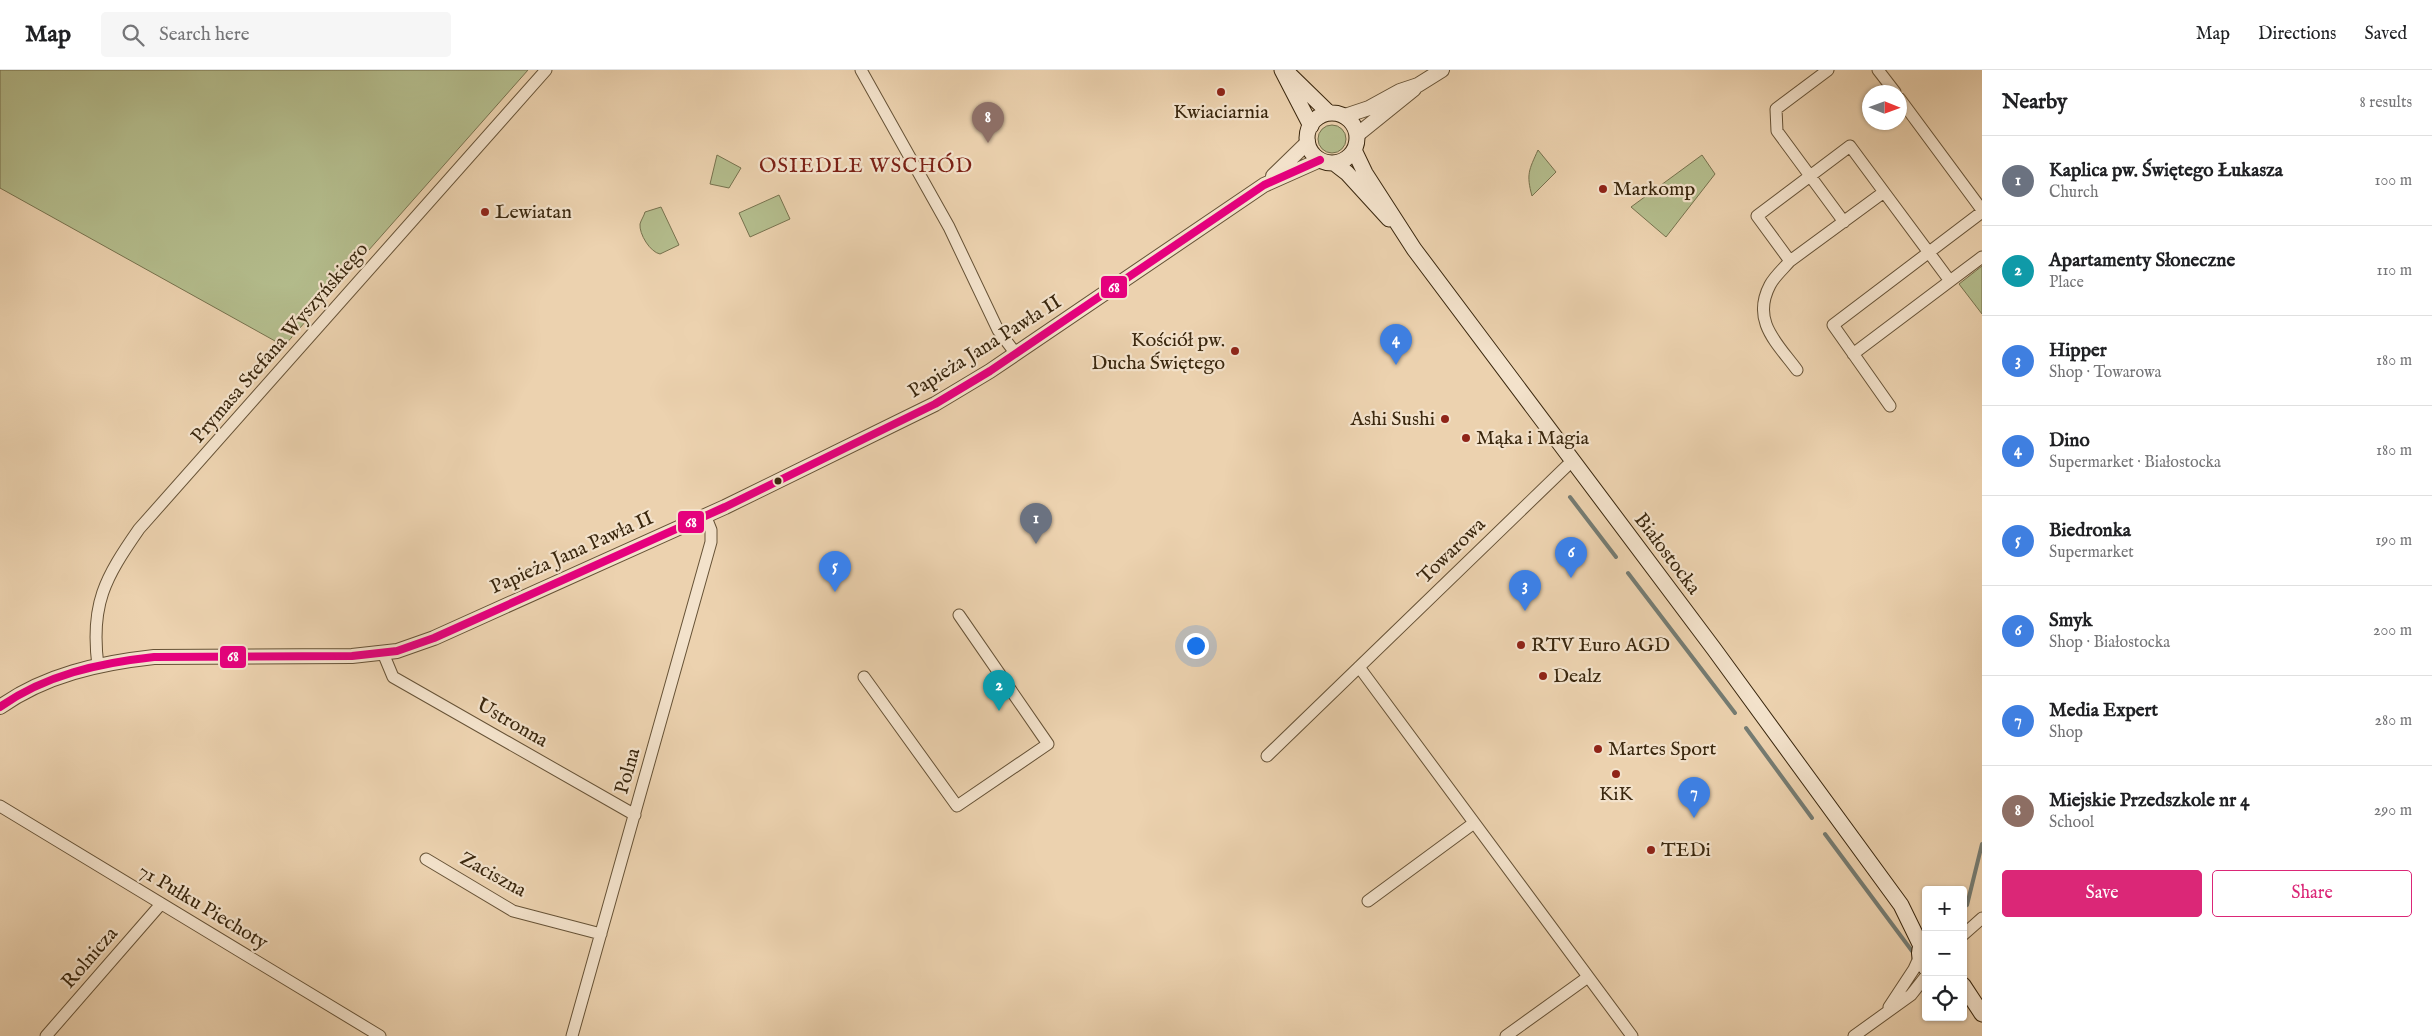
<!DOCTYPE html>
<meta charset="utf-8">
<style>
body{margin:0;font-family:"IM FELL English",serif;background:#f6f6f6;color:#202124}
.controls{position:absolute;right:15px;bottom:15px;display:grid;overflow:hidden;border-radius:5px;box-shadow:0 1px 4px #0004}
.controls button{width:45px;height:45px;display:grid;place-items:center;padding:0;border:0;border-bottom:1px solid #e0e0e0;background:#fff;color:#202124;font:25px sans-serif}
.compass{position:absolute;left:1862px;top:15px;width:45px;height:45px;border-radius:50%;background:#fff;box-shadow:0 1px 4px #0004;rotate:91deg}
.you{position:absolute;left:1195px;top:575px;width:18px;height:18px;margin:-12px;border:4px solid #fff;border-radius:50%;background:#1a73e8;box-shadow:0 0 0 8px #1a73e833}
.badge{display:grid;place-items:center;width:32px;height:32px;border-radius:50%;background:#db2777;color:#fff;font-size:16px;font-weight:700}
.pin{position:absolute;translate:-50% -41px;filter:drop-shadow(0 1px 2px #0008)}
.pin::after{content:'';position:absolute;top:26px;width:18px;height:15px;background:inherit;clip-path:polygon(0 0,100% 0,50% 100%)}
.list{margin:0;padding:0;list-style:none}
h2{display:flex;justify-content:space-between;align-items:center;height:65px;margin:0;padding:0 20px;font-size:21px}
h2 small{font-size:16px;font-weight:400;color:#757577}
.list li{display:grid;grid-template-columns:32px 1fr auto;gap:15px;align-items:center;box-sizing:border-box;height:90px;padding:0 20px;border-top:1px solid #e0e0e0}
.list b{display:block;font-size:19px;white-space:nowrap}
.list p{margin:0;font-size:16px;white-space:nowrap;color:#757577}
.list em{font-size:16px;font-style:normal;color:#757577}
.actions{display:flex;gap:10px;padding:15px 20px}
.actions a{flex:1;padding:11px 0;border:1px solid #db2777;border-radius:5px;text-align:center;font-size:18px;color:#db2777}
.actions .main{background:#db2777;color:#fff}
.icon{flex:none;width:28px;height:28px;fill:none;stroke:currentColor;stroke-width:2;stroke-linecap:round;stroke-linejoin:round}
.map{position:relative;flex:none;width:1982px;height:966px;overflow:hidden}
header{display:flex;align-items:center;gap:30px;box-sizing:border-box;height:70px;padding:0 25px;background:#fff;border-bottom:1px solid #e0e0e0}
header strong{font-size:24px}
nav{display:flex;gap:28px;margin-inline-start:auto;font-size:18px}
.search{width:350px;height:45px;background:#f6f6f6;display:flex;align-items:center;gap:12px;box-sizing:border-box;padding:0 18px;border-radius:5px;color:#757577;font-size:19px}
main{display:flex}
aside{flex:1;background:#fff}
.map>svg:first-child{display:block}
.green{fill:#b4bd8d;stroke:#77724e}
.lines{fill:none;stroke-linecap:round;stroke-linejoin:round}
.stream{stroke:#757c73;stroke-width:4}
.minor-casing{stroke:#665236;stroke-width:13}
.tertiary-casing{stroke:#665236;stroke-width:16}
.secondary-casing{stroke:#3a270e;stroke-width:17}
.minor{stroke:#f3e2cb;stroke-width:11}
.tertiary{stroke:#f3e2cb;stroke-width:14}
.secondary{stroke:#f3e2cb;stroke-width:15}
.bus-1-casing{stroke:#f3e2cb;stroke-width:11}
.bus-1{stroke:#e5007d;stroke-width:8}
.poi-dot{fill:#8f2418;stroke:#f3e2cb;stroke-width:2}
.bus-dot{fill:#3a270e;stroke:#f3e2cb;stroke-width:2}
.labels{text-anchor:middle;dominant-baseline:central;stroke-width:4.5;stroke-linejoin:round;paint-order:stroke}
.poi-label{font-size:20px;fill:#3a270e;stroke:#f3e2cb;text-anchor:start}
.street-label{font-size:20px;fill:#3a270e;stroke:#f3e2cb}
.neighbourhood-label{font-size:21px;letter-spacing:1px;fill:#7a1f14;stroke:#f3e2cb}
.line-badge{stroke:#f3e2cb;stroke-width:2}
.badge-label{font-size:14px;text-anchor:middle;font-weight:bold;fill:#fff}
</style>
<header>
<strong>Map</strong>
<div class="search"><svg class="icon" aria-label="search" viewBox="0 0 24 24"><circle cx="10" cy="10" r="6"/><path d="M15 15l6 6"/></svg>Search here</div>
<nav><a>Map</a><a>Directions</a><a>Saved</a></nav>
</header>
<main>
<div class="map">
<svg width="1982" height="966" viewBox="0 0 1982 966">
<rect width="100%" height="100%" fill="#ecd2af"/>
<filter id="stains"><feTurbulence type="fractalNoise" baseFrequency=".004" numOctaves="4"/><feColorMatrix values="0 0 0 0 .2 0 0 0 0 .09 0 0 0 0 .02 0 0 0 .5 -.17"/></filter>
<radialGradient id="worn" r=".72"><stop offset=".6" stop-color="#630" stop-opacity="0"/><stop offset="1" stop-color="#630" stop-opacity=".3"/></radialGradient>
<path class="green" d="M 0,0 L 528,0 L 284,276 L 0,118 Z
M1318 69a14 14 0 1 1 28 0a14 14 0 1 1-28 0Z
M 1538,80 L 1556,102 L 1532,126 C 1526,104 1529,100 1538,80 Z
M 717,85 L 741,98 L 729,118 L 710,114 Z
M 1702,85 L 1715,104 L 1666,167 L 1631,137 Z
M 779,125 L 790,149 L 750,167 L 739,143 Z
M 661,137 L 679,175 L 660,184 C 650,182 639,164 640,154 C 641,150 644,146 645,142 Z
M 1982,196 L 1982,244 L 1959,214 Z"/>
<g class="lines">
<path class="stream" d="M 1570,427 L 1616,487
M 1628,503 L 1735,643
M 1746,658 L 1812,748
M 1825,764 L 1912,881
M 1963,838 L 1967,835 L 1982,774"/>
<g class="minor-casing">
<path id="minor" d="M 861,0 L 949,157 L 998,260 L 1016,284
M 1828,0 L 1776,39 L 1777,61 L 1844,152
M 1878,0 L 1895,22
M 1900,29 L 1982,140
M 1850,76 L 1884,122 L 1790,191 L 1757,146 Z
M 1790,191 C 1783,199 1774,207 1770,215 C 1751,251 1777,273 1797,300
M 1950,211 L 1982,187
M 1853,284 L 1950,211 L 1884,122
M 1890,336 L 1833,255 L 1982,142
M 383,583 L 393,607 L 635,745
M 98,596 C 90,534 105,508 139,459 L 546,0
M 1359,597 L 1632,966
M 864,607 L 957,736 L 1048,674 L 959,545
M 1267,686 L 1572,391
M 0,736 L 380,966
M 426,789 L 513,841 L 601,864
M 1368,831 L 1474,753
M 1963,865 L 1982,848
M 1889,937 L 1914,899 L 1919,888
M 46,966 L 161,834
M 572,966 L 711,472 L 711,460 L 705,445
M 1506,966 L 1588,907
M 1854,966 L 1911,925 L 1926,906"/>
</g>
<g class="tertiary-casing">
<path id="tertiary" d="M 1345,46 L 1369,38 L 1400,21 L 1418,15 L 1442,0
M 1357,65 L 1414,19
M 1273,106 L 1308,72
M 0,637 C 45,605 99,593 154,587 L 352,586 L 397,581 L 434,568 L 725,437 L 935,334 L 990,301 L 1264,115 L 1320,90"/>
</g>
<g class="secondary-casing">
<path id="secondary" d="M 1282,0 L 1311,56
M 1291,6 L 1329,43
M1307 68a25 25 0 1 1 50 0a25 25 0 1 1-50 0Z
M 1354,80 L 1365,103 L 1414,179 L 1714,579 L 1901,835 L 1921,876
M 1334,93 L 1347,103 L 1389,149
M 1926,870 C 1917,879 1918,888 1926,898
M 1963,915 L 1982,944"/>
</g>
<use href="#minor" class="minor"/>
<use href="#tertiary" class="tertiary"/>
<use href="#secondary" class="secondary"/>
<g class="bus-1-casing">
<path id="bus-1" d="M 0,637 C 45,605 99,593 154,587 L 352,586 L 397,581 L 434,568 L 725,437 L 935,334 L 990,301 L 1264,115 L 1320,90"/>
</g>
<use href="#bus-1" class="bus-1"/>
</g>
<g class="poi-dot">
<circle cx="1221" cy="22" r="5"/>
<circle cx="1603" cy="119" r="5"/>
<circle cx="485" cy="142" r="5"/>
<circle cx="1235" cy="281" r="5"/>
<circle cx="1445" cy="349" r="5"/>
<circle cx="1466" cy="368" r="5"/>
<circle cx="1521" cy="575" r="5"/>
<circle cx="1543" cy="606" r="5"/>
<circle cx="1598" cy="679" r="5"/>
<circle cx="1616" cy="704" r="5"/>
<circle cx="1651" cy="780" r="5"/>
</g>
<circle class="bus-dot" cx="778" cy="411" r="4.5"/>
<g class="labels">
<g class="poi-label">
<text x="1221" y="42" text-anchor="middle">Kwiaciarnia</text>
<text x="1613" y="119">Markomp</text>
<text x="495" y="142">Lewiatan</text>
<text x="1225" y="270" text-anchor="end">Kościół pw.<tspan x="1225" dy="23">Ducha Świętego</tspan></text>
<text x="1435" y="349" text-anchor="end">Ashi Sushi</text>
<text x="1476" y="368">Mąka i Magia</text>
<text x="1531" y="575">RTV Euro AGD</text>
<text x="1553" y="606">Dealz</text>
<text x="1608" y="679">Martes Sport</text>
<text x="1616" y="724" text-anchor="middle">KiK</text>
<text x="1661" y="780">TEDi</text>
</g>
<g class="street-label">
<text transform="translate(280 273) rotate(-49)">Prymasa Stefana Wyszyńskiego</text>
<text transform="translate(985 277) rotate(-32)">Papieża Jana Pawła II</text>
<text transform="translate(1452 481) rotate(-44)">Towarowa</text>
<text transform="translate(572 483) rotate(-24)">Papieża Jana Pawła II</text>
<text transform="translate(1667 484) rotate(53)">Białostocka</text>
<text transform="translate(512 653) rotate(30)">Ustronna</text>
<text transform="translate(628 701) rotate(-74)">Polna</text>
<text transform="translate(493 805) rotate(29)">Zaciszna</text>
<text transform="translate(203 837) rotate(31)">71 Pułku Piechoty</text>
<text transform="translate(90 888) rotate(-49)">Rolnicza</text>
</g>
<g class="neighbourhood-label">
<text x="866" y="96">OSIEDLE WSCHÓD</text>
</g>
</g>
<g class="line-badge">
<rect x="1100" y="205" width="28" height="24" rx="5" fill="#e5007d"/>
<rect x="677" y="440" width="28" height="24" rx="5" fill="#e5007d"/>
<rect x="219" y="575" width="28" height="24" rx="5" fill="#e5007d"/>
</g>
<g class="badge-label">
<text x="1114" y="222">68</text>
<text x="691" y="457">68</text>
<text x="233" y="591">68</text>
</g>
<rect width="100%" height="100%" filter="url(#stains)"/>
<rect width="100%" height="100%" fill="url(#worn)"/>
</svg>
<div class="controls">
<button>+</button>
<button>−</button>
<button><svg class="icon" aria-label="locate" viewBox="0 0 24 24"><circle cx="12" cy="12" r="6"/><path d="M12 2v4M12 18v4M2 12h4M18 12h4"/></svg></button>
</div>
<svg class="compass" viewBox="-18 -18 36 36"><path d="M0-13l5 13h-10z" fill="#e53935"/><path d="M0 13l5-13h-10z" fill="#757577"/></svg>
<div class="you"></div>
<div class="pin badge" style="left:1036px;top:474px;background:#6b7280">1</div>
<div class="pin badge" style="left:999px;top:641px;background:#0f9aa8">2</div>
<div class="pin badge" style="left:1525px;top:541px;background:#3f7fe0">3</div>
<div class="pin badge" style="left:1396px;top:295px;background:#3f7fe0">4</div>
<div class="pin badge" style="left:835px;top:522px;background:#3f7fe0">5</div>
<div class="pin badge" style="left:1571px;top:508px;background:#3f7fe0">6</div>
<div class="pin badge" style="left:1694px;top:748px;background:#3f7fe0">7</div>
<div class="pin badge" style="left:988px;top:73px;background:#8d6e63">8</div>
</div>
<aside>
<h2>Nearby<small>8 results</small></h2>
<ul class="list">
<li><span class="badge" style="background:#6b7280">1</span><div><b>Kaplica pw. Świętego Łukasza</b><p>Church</p></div><em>100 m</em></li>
<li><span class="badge" style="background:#0f9aa8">2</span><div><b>Apartamenty Słoneczne</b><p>Place</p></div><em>110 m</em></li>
<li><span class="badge" style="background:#3f7fe0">3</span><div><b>Hipper</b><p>Shop · Towarowa</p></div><em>180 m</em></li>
<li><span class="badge" style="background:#3f7fe0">4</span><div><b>Dino</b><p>Supermarket · Białostocka</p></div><em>180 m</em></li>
<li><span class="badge" style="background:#3f7fe0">5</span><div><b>Biedronka</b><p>Supermarket</p></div><em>190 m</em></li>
<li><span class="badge" style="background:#3f7fe0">6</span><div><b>Smyk</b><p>Shop · Białostocka</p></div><em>200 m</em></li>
<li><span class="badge" style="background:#3f7fe0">7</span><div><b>Media Expert</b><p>Shop</p></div><em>280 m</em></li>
<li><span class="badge" style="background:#8d6e63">8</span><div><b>Miejskie Przedszkole nr 4</b><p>School</p></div><em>290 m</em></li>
</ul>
<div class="actions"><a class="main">Save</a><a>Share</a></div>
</aside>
</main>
